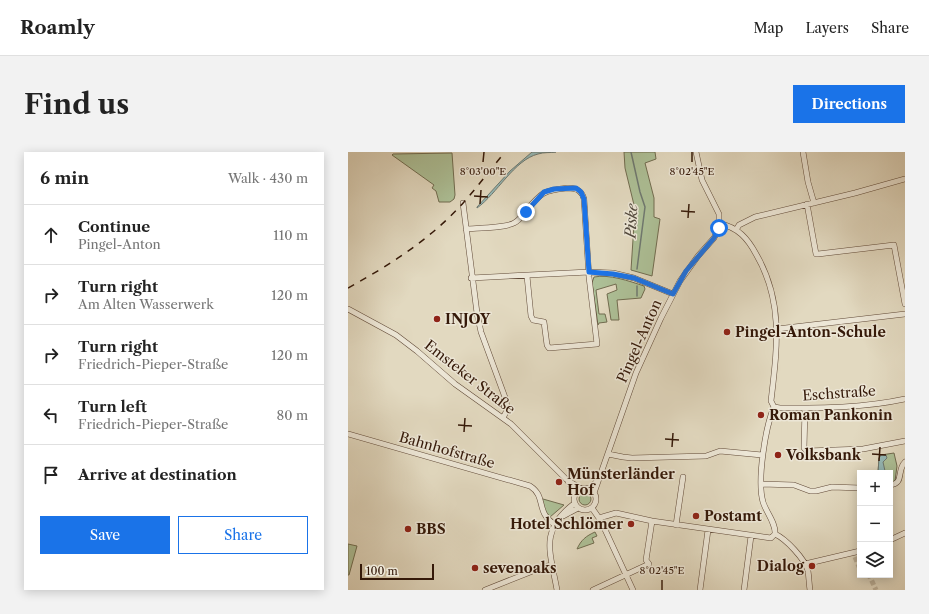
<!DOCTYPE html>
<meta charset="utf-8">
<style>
body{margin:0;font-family:"Libre Caslon Text",serif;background:#f2f2f2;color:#222}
.controls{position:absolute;right:12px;bottom:12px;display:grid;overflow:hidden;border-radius:0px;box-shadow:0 2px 10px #0003}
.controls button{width:36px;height:36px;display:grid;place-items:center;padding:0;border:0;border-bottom:1px solid #e0e0e0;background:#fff;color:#222;font:20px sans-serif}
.scale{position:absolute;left:12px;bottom:10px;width:74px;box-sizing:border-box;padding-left:4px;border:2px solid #351909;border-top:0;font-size:11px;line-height:14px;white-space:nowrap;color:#351909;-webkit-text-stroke:3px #ece6d6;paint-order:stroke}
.stop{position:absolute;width:12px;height:12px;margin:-9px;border:3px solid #1a73e8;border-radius:50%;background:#fff}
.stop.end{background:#1a73e8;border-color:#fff;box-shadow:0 1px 4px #0008}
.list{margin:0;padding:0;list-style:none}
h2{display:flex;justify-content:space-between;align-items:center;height:52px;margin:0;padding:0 16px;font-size:17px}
h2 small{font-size:13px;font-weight:400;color:#767676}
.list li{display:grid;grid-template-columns:26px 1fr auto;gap:12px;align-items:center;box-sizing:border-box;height:60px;padding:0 16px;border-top:1px solid #e0e0e0}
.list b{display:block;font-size:15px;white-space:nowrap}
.list p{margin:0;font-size:13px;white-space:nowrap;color:#767676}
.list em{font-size:13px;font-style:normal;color:#767676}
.actions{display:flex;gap:8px;padding:12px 16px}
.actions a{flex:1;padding:9px 0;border:1px solid #1a73e8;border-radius:0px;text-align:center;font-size:14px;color:#1a73e8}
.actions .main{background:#1a73e8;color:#fff}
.icon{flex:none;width:22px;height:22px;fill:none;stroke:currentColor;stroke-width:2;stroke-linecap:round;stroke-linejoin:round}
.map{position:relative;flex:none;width:557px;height:438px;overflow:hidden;border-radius:0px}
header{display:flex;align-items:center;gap:24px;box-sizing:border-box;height:56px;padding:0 20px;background:#fff;border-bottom:1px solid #e0e0e0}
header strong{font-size:19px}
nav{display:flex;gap:22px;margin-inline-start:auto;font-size:14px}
.intro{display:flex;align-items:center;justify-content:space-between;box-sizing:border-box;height:96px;padding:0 24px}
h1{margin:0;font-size:28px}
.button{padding:10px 18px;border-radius:0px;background:#1a73e8;color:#fff;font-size:14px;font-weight:700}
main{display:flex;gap:24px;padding:0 24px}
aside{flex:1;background:#fff;border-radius:0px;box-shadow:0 2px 10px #0003}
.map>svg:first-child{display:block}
.green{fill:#adc097;stroke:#716c50}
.water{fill:#95b9b7;stroke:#6f7971}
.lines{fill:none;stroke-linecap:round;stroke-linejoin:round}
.stream{stroke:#6f7971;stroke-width:1.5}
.minor-tunnel{stroke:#bfb39b;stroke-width:5;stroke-dasharray:5 2.5;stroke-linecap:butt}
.minor-casing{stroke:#604937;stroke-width:6}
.minor{stroke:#ece6d6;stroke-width:5}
.rail{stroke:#351909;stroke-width:1.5;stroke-dasharray:7 7;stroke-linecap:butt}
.route{stroke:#1a73e8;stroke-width:5}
.ticks{fill:none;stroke:#351909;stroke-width:1.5}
.poi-dot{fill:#8f2418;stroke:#ece6d6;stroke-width:1.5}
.labels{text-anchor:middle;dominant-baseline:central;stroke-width:3;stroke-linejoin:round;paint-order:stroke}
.poi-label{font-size:14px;font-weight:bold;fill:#351909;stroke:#ece6d6;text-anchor:start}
.street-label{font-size:14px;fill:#351909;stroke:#ece6d6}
.water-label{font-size:15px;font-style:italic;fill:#52493d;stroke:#ece6d6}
.ticks-label{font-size:10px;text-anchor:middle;fill:#351909;stroke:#ece6d6;stroke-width:3;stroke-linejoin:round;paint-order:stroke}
</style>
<header>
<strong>Roamly</strong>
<nav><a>Map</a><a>Layers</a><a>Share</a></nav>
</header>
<div class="intro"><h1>Find us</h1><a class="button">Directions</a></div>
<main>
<aside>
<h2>6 min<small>Walk · 430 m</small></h2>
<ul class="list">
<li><svg class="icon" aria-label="ahead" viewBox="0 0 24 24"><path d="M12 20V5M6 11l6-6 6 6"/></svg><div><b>Continue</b><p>Pingel-Anton</p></div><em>110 m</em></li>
<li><svg class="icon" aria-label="right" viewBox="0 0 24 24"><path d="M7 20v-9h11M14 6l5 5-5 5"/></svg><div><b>Turn right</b><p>Am Alten Wasserwerk</p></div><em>120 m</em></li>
<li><svg class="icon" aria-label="right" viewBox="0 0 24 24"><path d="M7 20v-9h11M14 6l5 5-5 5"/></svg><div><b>Turn right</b><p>Friedrich-Pieper-Straße</p></div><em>120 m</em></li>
<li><svg class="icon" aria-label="left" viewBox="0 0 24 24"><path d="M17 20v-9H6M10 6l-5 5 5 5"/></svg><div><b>Turn left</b><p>Friedrich-Pieper-Straße</p></div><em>80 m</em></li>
<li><svg class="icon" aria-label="arrive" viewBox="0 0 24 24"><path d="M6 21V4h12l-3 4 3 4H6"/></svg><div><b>Arrive at destination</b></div></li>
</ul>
<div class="actions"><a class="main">Save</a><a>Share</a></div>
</aside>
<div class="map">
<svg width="557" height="438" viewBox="0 0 557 438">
<rect width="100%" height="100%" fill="#e2d9c0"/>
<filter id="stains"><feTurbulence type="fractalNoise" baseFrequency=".005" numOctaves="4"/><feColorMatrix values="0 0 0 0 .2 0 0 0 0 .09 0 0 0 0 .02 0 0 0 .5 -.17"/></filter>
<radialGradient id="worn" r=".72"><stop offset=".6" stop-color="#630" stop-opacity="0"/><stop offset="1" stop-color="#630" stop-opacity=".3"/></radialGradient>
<path class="green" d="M 276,0 L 307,0 L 308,7 L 297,11 L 306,46 L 306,65 L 312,67 L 304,124 L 283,118 L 287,57 L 277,16 Z
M 104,1 L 107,43 L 106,47 L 102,50 L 91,50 L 88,39 L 84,36 L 86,33 L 44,3 L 45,2 Z
M 246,125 C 261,122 281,129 296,134 L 297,137 L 293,146 L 269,148 L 271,168 L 263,168 L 259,142 L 269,138 L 268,132 L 248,138 L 251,162 L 257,162 L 259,170 L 251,171 L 250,173 L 244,131 Z
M 546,301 L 549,314 L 547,329 L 542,331 L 542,321 L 530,321 L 531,306 L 533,303 Z
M231 347a6 6 0 1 1 12 0a6 6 0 1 1-12 0Z
M 194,347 L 195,347 L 216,353 L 202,365 L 198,363 Z
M 247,380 L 249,384 L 244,386 L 246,391 L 229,397 C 233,388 238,384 247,380 Z
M 0,392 L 9,394 L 1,423 L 0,423 Z"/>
<path class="water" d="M 184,0 L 208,0 C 202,1 196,0 190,2 C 166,8 149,42 129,56 L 129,55 L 162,19 Z
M 533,303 L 538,303 L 539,306 L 535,310 L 537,319 L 535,321 L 530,321 L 531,306 Z"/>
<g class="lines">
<path class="stream" d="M 283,0 L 292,40 L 297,55 L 289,117
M 289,144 L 289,134"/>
<path class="minor-tunnel" d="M 507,405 L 512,417
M 519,423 L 522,425 L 528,438"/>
<g class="minor-casing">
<path id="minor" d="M 455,0 L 460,30 L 466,51
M 115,51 L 129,161 L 133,180 L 158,248 L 159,258 L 155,266
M 459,52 L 468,102 L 470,102 L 546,93 L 557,152
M 372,72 C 390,75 400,87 408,102 C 436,150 429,197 423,249 L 426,255 C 417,276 409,329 415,350 C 418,360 428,371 427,382
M 118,77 C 129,76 158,76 166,71 C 171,69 174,64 177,60 C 193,41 195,38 220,36 C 229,36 234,39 236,47 L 241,125 L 249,192 L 201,196 L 199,193 L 196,170 L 185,168 L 183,164 L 179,124
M 388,78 L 391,73 L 407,65 L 507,41 L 557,27
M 123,126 L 241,120 L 265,121 L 286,126 L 325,142
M 0,157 L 48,183 L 69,199 L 107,232 L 163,272 L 218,327 L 233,337
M 429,177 L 557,162
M 426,255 L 432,256 C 474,256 516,256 557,247
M 457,256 L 456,296 L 459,299 L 515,297 L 557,289
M 0,282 L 182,334 C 199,345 187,359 206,372
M 260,302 L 275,305 L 284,306 L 358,304 L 372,299 L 414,303
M 220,329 L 227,342
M 413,332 L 446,333 L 462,339 L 468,339 L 484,335 L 512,336
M 542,333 C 557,331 548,319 557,310
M226 347a11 11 0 1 1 22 0a11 11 0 1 1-22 0Z
M 242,338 L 251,326
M 246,341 L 288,221 L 313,166 L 332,129 L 350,104 L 366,86 L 371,76 L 371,62 L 354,28 L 348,0
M 244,356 L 253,369 L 285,438
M 215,364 L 230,356
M 251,366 L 268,361 L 304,369 L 423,386 L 427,382
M 328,373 L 335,325
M 427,382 C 438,387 457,407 460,419 C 461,425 461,432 462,438
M 542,388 L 557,381
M 457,412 L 512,399
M 137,438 L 195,415 L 204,413
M 209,438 C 202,399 191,378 227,351
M 245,438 L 301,412 L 298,408 L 304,369
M 352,438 L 360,378
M 396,438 L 403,384"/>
</g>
<use href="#minor" class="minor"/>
<path class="rail" d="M 0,136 C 42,113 84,86 116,50 C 130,34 143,17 157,0"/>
</g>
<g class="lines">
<path class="route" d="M 178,60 L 196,40 L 206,37 L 228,36 L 233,40 L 236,47 L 241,120 L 265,122 L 286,126 L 325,142 L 338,119 L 366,86 L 371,76"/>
</g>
<path class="ticks" d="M 135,10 L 136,0M 344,10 L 344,0M 126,44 L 140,45M 132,52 L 133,38M 333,59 L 347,60M 340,66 L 341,52M 110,273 L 124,274M 116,280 L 117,266M 317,287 L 331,288M 324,295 L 325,281M 524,302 L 538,303M 531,309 L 532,295M 314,438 L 314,428"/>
<g class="poi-dot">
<circle cx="89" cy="167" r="4"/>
<circle cx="379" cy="180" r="4"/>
<circle cx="413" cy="263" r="4"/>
<circle cx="430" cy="303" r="4"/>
<circle cx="211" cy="330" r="4"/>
<circle cx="348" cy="364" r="4"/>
<circle cx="283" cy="372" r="4"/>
<circle cx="60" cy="377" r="4"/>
<circle cx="464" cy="414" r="4"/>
<circle cx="127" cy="416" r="4"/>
</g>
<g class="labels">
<g class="poi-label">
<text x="97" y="167">INJOY</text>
<text x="387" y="180">Pingel-Anton-Schule</text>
<text x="421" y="263">Roman Pankonin</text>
<text x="438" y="303">Volksbank</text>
<text x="219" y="322">Münsterländer<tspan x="219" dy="16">Hof</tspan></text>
<text x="356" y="364">Postamt</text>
<text x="275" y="372" text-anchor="end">Hotel Schlömer</text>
<text x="68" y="377">BBS</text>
<text x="456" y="414" text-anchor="end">Dialog</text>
<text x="135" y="416">sevenoaks</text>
</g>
<g class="street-label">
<text transform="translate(291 189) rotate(-66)">Pingel-Anton</text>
<text transform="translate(122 225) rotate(38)">Emsteker Straße</text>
<text transform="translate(491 241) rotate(-4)">Eschstraße</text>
<text transform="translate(99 298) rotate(16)">Bahnhofstraße</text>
</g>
<g class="water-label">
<text transform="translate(283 69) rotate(-87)">Piske</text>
</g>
</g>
<g class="ticks-label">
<text x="135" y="23">8°03'00"E</text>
<text x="344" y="23">8°02'45"E</text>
<text x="314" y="422">8°02'45"E</text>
</g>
<rect width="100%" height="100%" filter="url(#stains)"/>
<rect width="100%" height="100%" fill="url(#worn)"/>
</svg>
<div class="controls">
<button>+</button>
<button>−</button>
<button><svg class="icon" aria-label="layers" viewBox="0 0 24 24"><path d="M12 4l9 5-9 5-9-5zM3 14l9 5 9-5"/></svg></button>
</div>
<div class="scale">100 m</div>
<div class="stop" style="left:371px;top:76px"></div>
<div class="stop end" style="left:178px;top:60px"></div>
</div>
</main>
